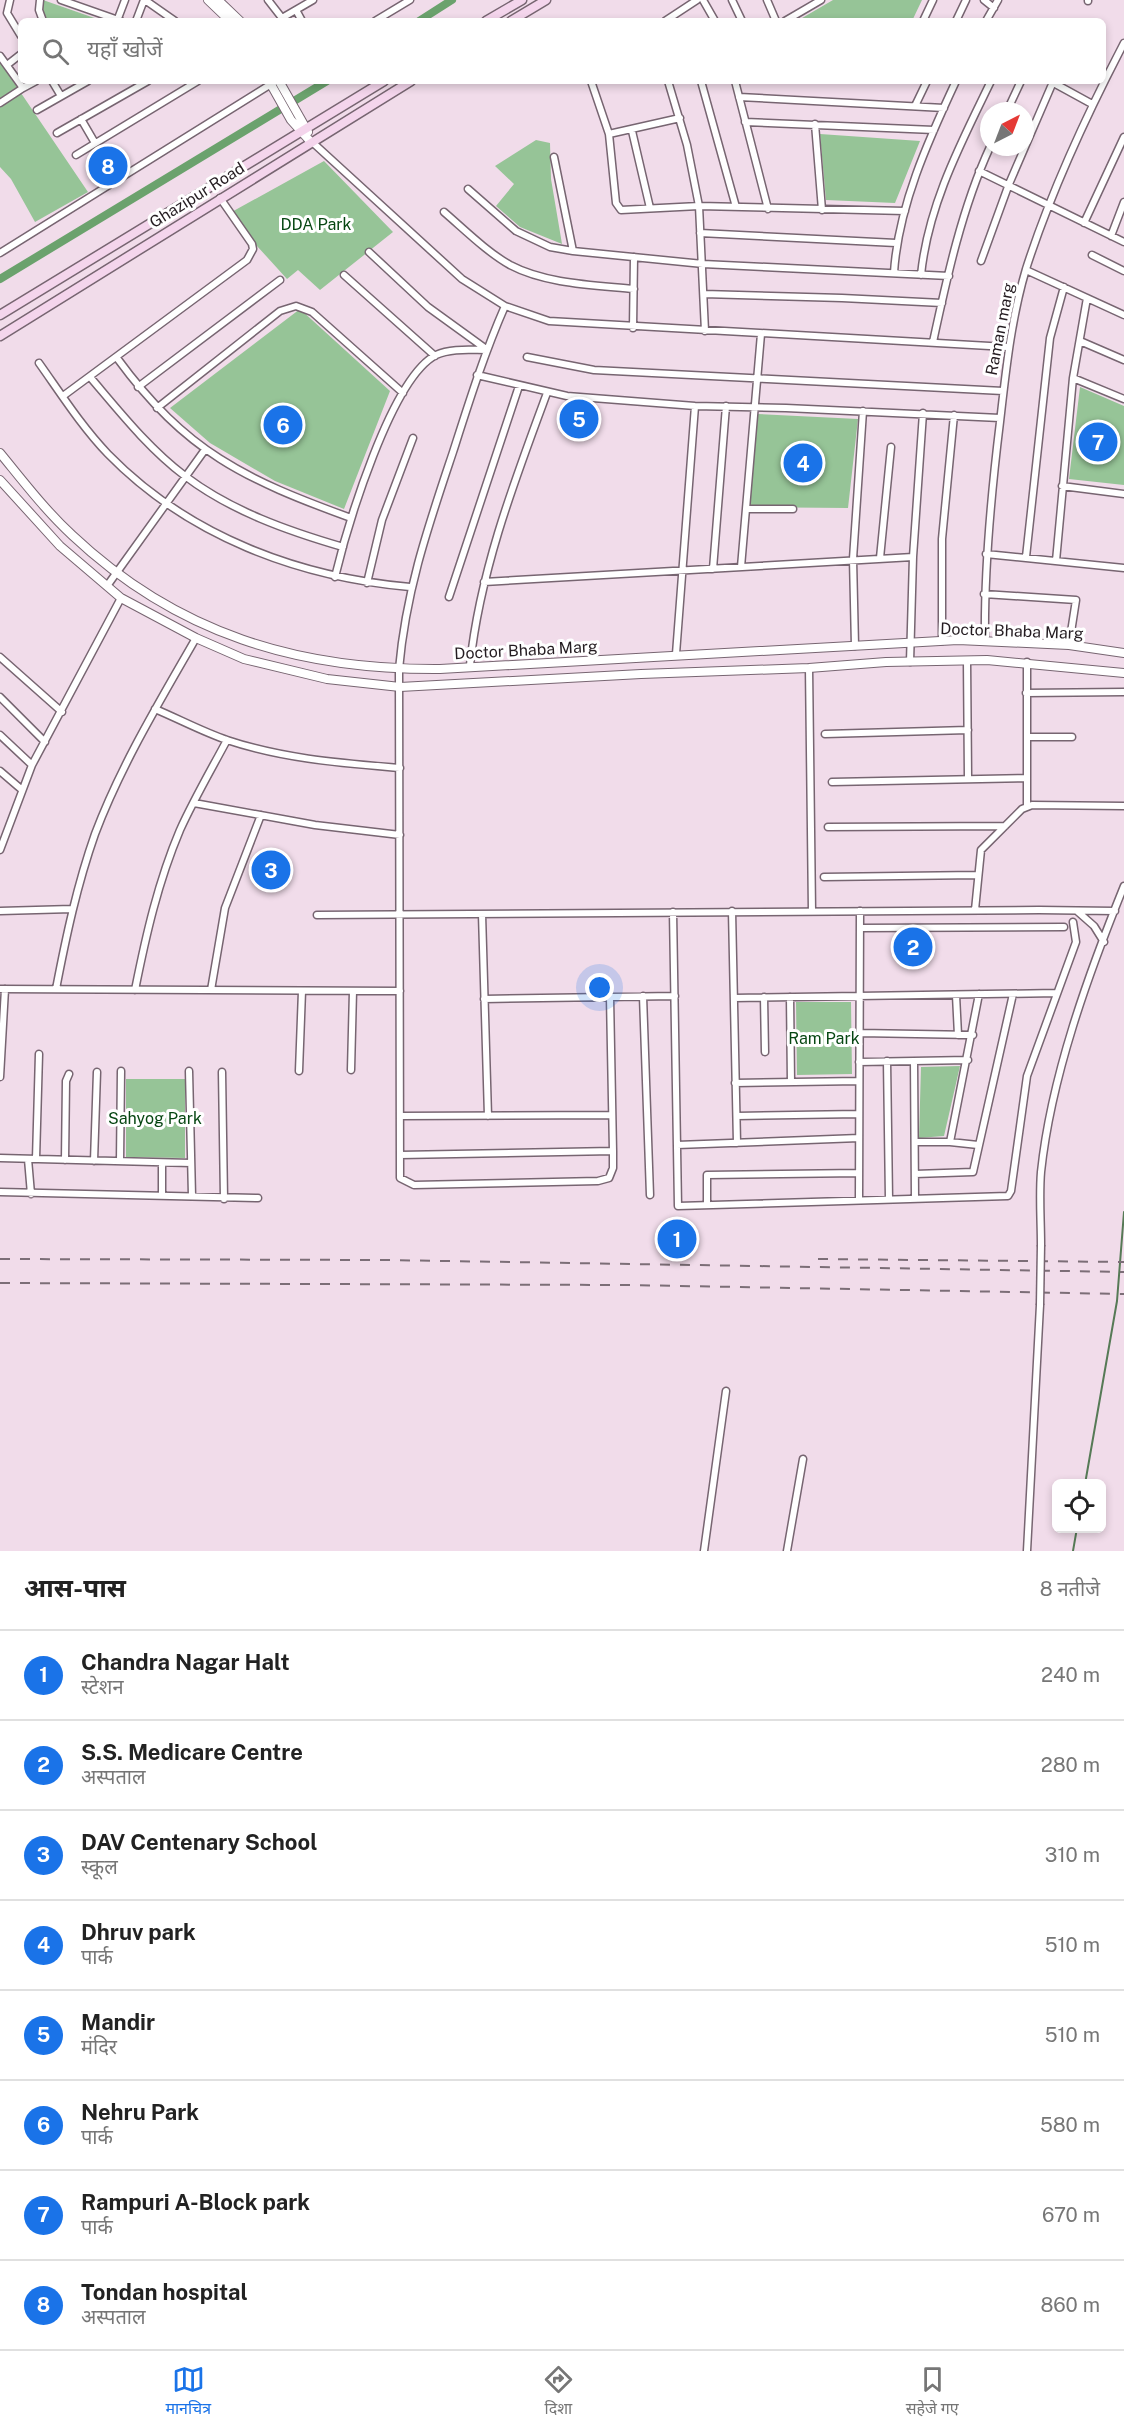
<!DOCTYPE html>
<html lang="hi">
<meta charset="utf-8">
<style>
body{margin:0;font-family:"Public Sans","Noto Sans Devanagari",sans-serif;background:#f6f6f6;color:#222}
.controls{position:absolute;right:18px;bottom:18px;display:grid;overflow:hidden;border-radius:9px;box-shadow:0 3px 9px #0003}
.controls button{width:54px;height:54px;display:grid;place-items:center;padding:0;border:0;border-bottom:2px solid #e0e0e0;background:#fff;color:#222;font:30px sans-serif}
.compass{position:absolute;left:980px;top:102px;width:54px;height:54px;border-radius:50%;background:#fff;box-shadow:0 3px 9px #0003;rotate:42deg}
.you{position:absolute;left:600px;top:988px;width:21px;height:21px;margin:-15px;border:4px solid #fff;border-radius:50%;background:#1a73e8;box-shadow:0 0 0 9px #1a73e833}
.badge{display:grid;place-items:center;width:39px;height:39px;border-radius:50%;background:#1a73e8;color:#fff;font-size:20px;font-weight:700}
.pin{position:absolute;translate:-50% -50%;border:3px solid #fff;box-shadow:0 2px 6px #0006}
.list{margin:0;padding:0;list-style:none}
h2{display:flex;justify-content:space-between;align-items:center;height:78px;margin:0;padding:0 24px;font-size:26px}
h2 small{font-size:20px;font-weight:400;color:#767676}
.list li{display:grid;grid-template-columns:39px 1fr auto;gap:18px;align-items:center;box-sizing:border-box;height:90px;padding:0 24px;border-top:2px solid #e0e0e0}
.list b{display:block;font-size:22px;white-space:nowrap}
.list p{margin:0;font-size:20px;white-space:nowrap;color:#767676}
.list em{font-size:20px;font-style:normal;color:#767676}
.icon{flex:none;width:33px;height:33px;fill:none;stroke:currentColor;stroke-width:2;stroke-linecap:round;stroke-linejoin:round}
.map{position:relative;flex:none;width:1124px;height:1551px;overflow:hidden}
.search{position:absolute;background:#fff;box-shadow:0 3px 9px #0003;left:18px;right:18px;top:18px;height:66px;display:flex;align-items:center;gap:15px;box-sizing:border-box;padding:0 21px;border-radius:9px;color:#767676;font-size:22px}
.sheet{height:798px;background:#fff}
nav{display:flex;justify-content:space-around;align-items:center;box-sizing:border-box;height:84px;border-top:2px solid #e0e0e0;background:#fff;font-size:16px;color:#767676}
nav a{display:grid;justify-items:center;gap:3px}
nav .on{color:#1a73e8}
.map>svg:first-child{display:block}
.green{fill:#96c497}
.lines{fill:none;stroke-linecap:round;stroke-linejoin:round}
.stream{stroke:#567a56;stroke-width:2}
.canal{stroke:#6ba26d;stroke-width:8}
.minor-casing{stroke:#776571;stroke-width:9}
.tertiary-casing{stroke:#776571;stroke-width:10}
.secondary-casing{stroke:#776571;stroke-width:11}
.minor{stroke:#fff;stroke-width:6}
.tertiary{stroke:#fff;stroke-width:8}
.secondary{stroke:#f4d5ec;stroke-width:8}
.rail{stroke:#7c6e77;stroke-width:2;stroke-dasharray:10 10;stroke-linecap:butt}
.minor-bridge-casing{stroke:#776571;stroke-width:9;stroke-linecap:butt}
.minor-bridge{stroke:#fff;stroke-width:6}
.labels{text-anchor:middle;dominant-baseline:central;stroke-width:6;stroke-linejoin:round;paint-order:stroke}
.street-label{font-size:16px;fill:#241c21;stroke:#fff}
.park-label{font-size:16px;fill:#064612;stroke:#fff}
</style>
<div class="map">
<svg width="1124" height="1551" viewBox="0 0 1124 1551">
<rect width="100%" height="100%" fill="#f1dcea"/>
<path class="green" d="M 43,0 L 103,21 L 48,21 L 41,8 Z
M 833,0 L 922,0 L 912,21 L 797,21 Z
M 0,62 L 88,192 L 35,222 L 11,179 L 0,167 Z
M 820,134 L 920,141 L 895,203 L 826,200 Z
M 536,140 L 550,143 L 551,179 L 562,244 L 520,227 L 496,206 L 514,184 L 495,166 Z
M 324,161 L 393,232 L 320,290 L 298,270 L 287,279 L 228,214 Z
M 300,309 L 390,391 L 344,509 L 275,481 L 210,443 L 170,408 Z
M 1080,387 L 1124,406 L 1124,485 L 1069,479 Z
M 757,414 L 858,419 L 848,508 L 749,507 Z
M 796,1002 L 851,1002 L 852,1074 L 797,1075 Z
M 960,1066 L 944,1136 L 919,1138 L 921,1067 Z
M 126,1079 L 185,1079 L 185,1158 L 126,1157 Z"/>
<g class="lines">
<path class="stream" d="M 1085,1484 L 1117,1301 L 1124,1212
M 1073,1551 L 1077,1528"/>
<path class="canal" d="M 419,21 L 452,0
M 0,279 L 327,81"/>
<g class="minor-casing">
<path id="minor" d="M 10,0 L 7,13 L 21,36
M 40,0 L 39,10 L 43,21
M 61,0 L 121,21
M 145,0 L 175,21
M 268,0 L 282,18 L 313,0
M 703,0 L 715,21
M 732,0 L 742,21
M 767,0 L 776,21
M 984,0 L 994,8
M 1088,1 L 1088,0
M 296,10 L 302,21
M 117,21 L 125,0
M 136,21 L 144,0
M 375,21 L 410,0
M 665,21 L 697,0
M 785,21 L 821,0
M 923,21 L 933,0
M 956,21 L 966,0
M 986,21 L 998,0
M 0,56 L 23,88 L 36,81
M 7,65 L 21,54
M 52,81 L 61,96
M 591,81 L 609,134 L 616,203 L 621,210 L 699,206 L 905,211
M 668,81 L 687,145 L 699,206 L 705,331
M 701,81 L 736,207
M 735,81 L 768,209
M 1050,81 L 1092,104
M 739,97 L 944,108
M 0,103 L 23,88
M 915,106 L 927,81
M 37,110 L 88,81
M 1007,111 L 1021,81
M 81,119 L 95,143
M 745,122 L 934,130
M 815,124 L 822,210
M 632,131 L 650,208
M 57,133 L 148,81
M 609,134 L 680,118
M 311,141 L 462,279 L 505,306 L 549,321 L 1007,347
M 76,155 L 198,81
M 554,157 L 573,251
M 979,171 L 1124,242
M 468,189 L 516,231 L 550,247 L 573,251 L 703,264 L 949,276
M 444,212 C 465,230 487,252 510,265 C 546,284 594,285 634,289
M 1084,223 L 1124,137
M 700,233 L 896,243
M 1111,236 L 1124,202
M 369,252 L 428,307 L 486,349
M 0,253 L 276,81
M 1092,255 L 1124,271
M 981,261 L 1009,184 L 1053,82
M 1026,270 L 1124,315
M 894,273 C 898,207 928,141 956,81
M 344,275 L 435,356
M 921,275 C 928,205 961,143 991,81
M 704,294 L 842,298 L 942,303
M 505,306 C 484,354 469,402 453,452 C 428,527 406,590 399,669 L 400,1178 L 414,1185 L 598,1181 L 609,1178 L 613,1168 L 613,1151 L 610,997
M 633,328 L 634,257
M 1080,341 L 1124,360
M 933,342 C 947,277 962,208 990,147
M 527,357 L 594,370 L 1003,391
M 117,358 C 186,452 244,479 351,518
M 39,363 C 61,394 82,427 108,454 C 188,536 298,577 410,587
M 477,375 L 567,396 L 695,406 L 786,408 L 1000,418
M 90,377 C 119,411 148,448 185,476 C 231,511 288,531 343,547
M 1073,378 L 1124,399
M 138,387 L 280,280
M 63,396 L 247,260 L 253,249 L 252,244 L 220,198
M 157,408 L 280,311 L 296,306 L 312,312 L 403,393
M 1062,486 L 1124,494
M 746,509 L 793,509
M 986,554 L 1124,568
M 1026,557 L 1050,338 L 1064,287
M 880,558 L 891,447
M 1056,561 L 1073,378 L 1087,298
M 741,567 L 761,334
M 713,569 L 726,406
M 335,577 C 347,527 391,378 436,355 C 451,348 470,350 486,350
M 484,582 L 913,557
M 367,583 L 382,520 L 413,438
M 107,586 L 204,451
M 984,594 L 1076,600 L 1069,645
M 449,597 L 519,386
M 985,640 C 984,567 991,495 1000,422 C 1006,370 1011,320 1026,269 C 1051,191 1086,116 1124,43
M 942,641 L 942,539 L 954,415
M 855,646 L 853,559 L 863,411
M 676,654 L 695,406
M 0,657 L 62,712
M 967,661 L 968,777
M 910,662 L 913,557 L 923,413
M 1027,662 L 1027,805
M 470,665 C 480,571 514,482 547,393
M 809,668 L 812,911
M 1026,693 L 1124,692
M 0,697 L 45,742
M 155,709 C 179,719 203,732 227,740 C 284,759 341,763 400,768
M 825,734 L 968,730
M 0,735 L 32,765
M 1027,737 L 1072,737
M 0,771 L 21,789
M 832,782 L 1027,778
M 194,803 L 315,825 L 400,835
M 828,827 L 1005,826
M 0,850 L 32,765 L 121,598
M 824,877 L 977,875
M 975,910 L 981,850 L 1022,809 L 1032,805 L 1124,806
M 0,911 L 72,909
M 732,911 L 737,1143
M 1077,911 L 1094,926 L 1104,942
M 673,912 L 678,1206 L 1008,1196 L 1011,1191 L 1027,1076 L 1076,942 L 1073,922
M 482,914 L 488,1116
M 317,915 L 1039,910 L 1115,911
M 860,928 L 1064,927
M 0,989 L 400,991
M 56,989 C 66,937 77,885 95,834 C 121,765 160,701 196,638
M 135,990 C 146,935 158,882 180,830 C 194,799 211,770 227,740
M 211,990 L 225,908 L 261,815
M 956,995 L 958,1035
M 643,996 L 650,1195
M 764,997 L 765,1052
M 790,997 L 791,1082
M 734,998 L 1057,993
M 484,999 L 675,996
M 860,1033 L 973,1035
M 887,1061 L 889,1199
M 914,1061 L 915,1198
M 859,1062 L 968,1060
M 351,1070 L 353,991
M 189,1071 L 192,1196
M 299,1071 L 302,991
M 222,1072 L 224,1199
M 0,1077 L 5,989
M 735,1083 L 859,1081
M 400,1116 L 611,1115
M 737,1116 L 859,1114
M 915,1142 L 950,1142 L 979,994
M 950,1142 L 978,1145
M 677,1145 L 859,1138
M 400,1155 L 613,1151
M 0,1158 L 191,1163
M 28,1159 L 31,1194
M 36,1159 L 39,1054
M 65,1160 L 66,1081 L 69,1074
M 94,1161 L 97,1072
M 120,1161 L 121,1071
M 915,1174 L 973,1172 L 1013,994
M 0,1192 L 258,1198
M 162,1195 L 162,1163
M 859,1200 L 860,911
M 707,1205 L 707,1175 L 859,1173
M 1041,1245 C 1041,1221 1039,1196 1041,1172 C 1051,1077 1088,975 1124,886
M 704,1551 L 726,1391
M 787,1551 L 803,1459
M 1027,1551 L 1040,1305"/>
</g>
<g class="tertiary-casing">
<path id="tertiary" d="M 208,0 L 230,21
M 218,0 L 240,21
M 269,81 L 291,120 L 310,141
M 279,81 L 308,132
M 0,453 C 23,481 45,510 72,535 C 177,634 298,670 440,669 L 958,640 L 1069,645 L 1124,653
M 0,480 L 60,546 L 121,598 L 196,638 L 244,659 L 327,679 L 400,687 L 641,674 L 809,668 L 886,662 L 987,660 L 1124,673"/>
</g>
<g class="secondary-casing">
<path id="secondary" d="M 486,21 L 522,0
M 511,21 L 546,0
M 0,315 L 384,81
M 0,336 L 411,81"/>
</g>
<use href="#minor" class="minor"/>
<use href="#tertiary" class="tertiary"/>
<use href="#secondary" class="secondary"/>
<path class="rail" d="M 0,1259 L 385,1260 L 1124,1272
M 818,1259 L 1124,1262
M 0,1283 L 627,1285 L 1124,1294"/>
<g class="minor-bridge-casing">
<path id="minor-bridge" d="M 1040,1305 L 1041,1245"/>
</g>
<use href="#minor-bridge" class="minor-bridge"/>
</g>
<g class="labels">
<g class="street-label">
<text transform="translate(197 195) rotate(-32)">Ghazipur Road</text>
<text transform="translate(1000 329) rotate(-79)">Raman marg</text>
<text transform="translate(1012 631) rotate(2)">Doctor Bhaba Marg</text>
<text transform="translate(526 650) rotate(-3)">Doctor Bhaba Marg</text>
</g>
<g class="park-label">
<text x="316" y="224">DDA Park</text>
<text x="824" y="1038">Ram Park</text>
<text x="155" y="1118">Sahyog Park</text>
</g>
</g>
</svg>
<div class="controls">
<button><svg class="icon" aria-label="locate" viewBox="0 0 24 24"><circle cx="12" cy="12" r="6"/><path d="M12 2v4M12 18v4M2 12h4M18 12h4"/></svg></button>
</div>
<svg class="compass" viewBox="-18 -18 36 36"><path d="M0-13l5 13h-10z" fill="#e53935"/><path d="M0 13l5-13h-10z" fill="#767676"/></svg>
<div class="you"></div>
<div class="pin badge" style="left:677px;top:1239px">1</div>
<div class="pin badge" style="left:913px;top:947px">2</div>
<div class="pin badge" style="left:271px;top:870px">3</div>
<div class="pin badge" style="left:803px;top:463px">4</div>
<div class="pin badge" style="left:579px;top:419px">5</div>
<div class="pin badge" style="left:283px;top:425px">6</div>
<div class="pin badge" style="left:1098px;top:442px">7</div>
<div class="pin badge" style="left:108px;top:166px">8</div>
<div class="search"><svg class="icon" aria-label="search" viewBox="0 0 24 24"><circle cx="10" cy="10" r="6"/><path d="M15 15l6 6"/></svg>यहाँ खोजें</div>
</div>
<section class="sheet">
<h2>आस-पास<small>8 नतीजे</small></h2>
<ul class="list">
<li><span class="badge">1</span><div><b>Chandra Nagar Halt</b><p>स्टेशन</p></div><em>240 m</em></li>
<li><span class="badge">2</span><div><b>S.S. Medicare Centre</b><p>अस्पताल</p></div><em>280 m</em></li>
<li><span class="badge">3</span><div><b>DAV Centenary School</b><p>स्कूल</p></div><em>310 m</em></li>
<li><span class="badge">4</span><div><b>Dhruv park</b><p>पार्क</p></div><em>510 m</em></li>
<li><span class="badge">5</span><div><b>Mandir</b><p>मंदिर</p></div><em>510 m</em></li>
<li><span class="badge">6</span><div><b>Nehru Park</b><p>पार्क</p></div><em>580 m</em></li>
<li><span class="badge">7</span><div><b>Rampuri A-Block park</b><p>पार्क</p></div><em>670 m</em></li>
<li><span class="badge">8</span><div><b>Tondan hospital</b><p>अस्पताल</p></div><em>860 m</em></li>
</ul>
</section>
<nav>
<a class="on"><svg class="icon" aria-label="map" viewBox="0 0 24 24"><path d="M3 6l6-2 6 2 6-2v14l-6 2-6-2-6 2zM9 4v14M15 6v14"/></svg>मानचित्र</a>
<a><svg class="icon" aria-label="directions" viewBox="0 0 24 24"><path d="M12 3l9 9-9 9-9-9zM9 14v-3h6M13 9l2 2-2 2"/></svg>दिशा</a>
<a><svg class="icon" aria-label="saved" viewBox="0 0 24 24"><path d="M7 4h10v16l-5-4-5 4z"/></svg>सहेजे गए</a>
</nav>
